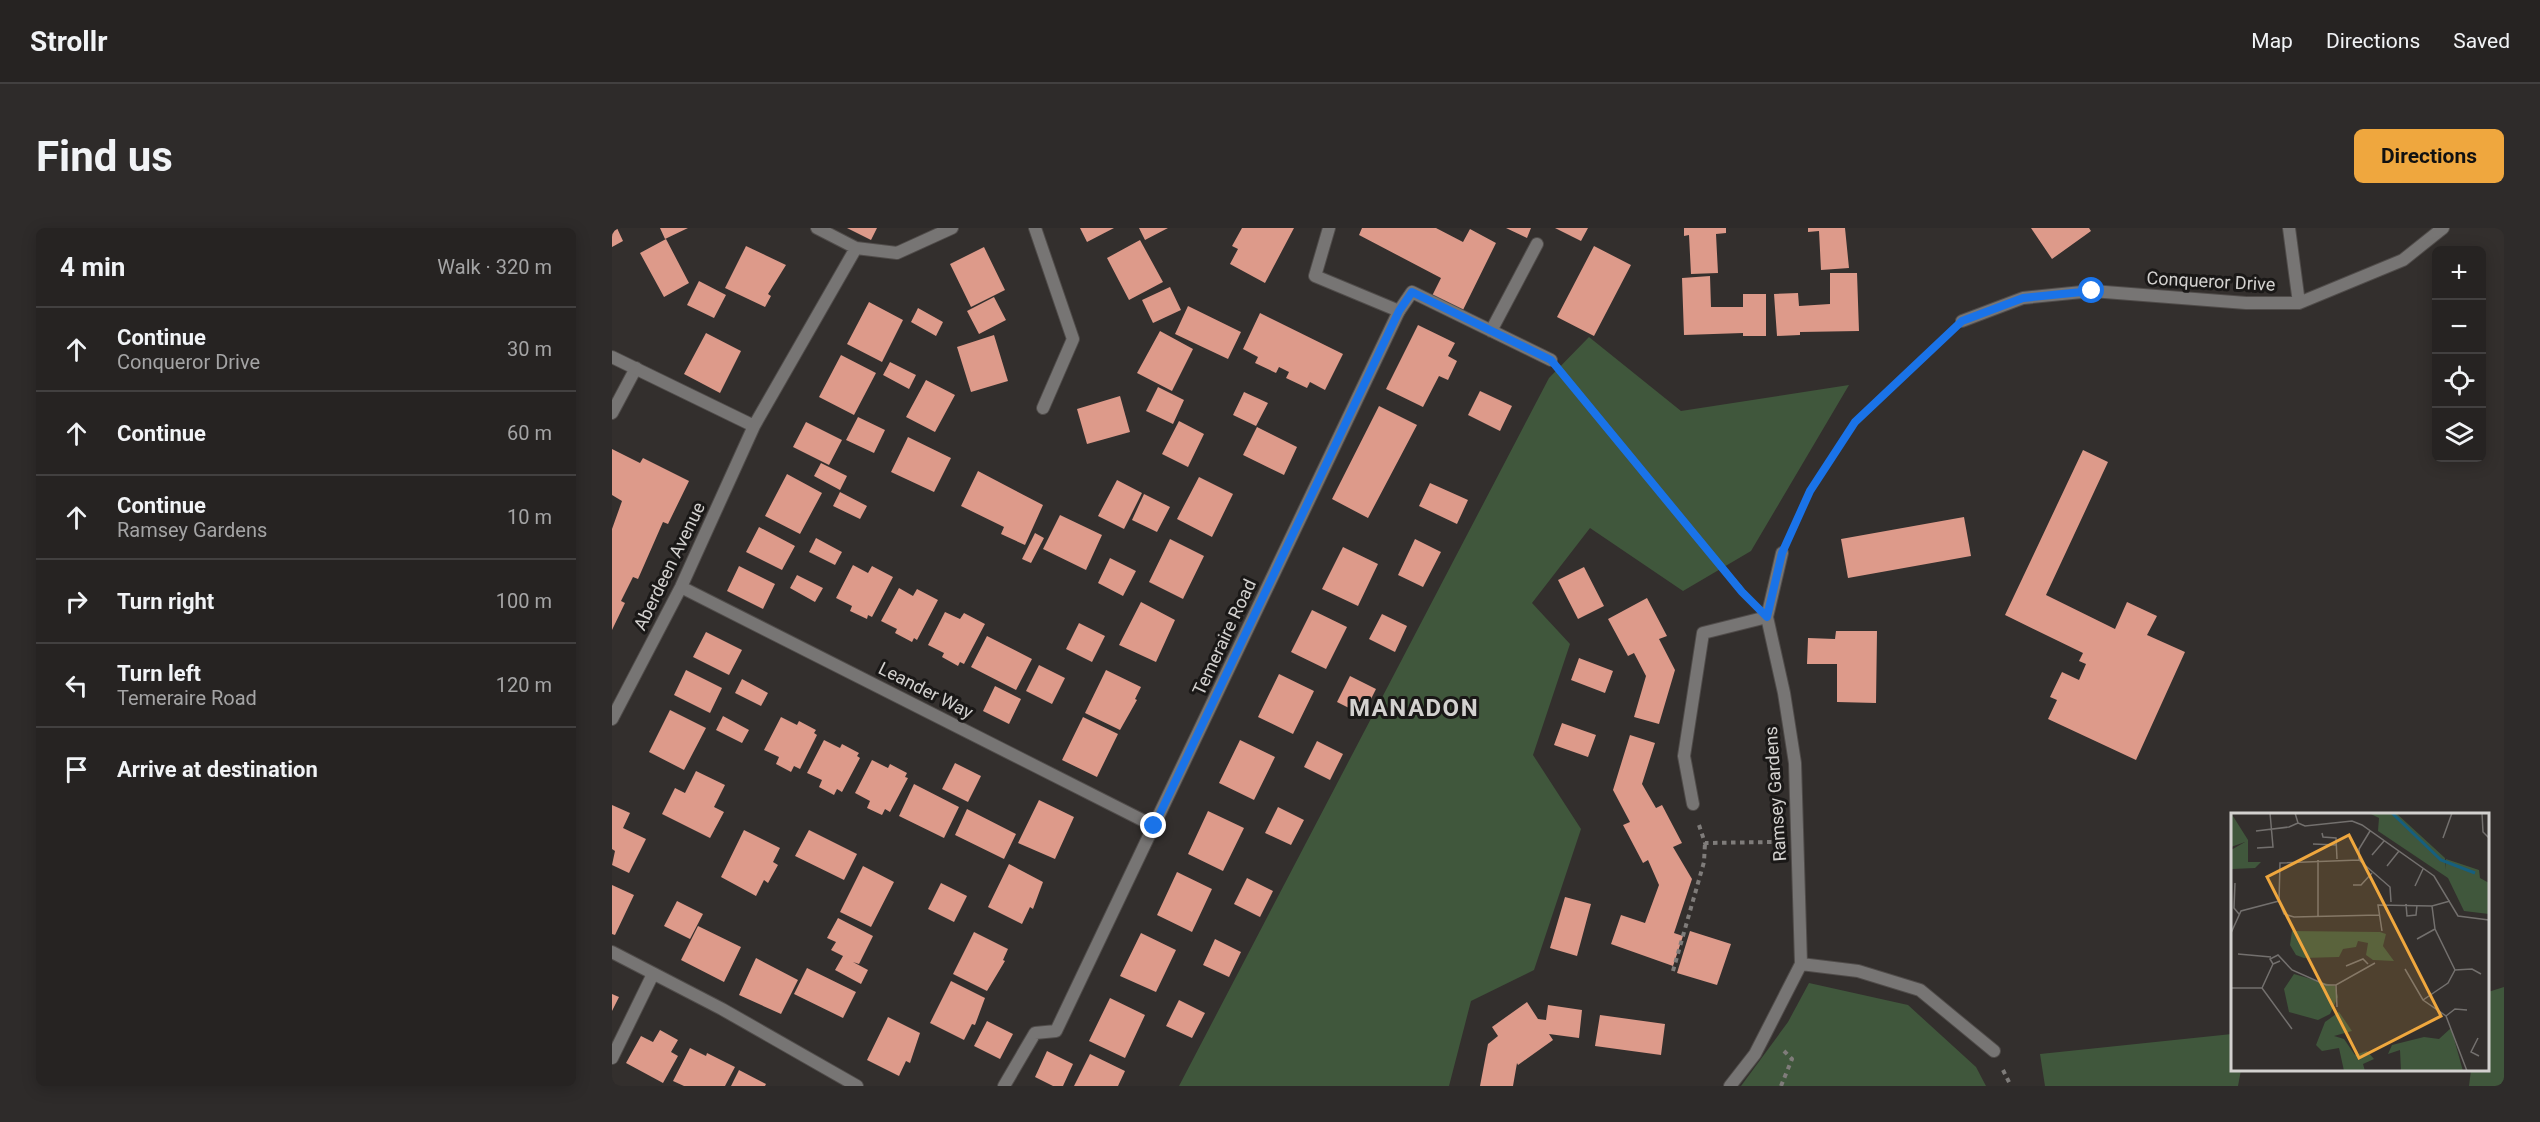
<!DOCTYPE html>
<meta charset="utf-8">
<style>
body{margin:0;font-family:Roboto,sans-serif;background:#2e2b2a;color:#f1f3f6}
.controls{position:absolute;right:18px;top:18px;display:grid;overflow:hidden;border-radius:9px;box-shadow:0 3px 15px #0003}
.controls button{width:54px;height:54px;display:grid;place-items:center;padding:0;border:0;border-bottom:2px solid #424040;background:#262322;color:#f1f3f6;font:30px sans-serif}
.stop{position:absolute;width:18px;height:18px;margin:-14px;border:4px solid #1a73e8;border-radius:50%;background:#fff}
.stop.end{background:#1a73e8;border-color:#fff;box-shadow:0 2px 6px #0008}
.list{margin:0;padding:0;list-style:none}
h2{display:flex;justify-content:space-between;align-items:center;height:78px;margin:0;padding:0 24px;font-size:26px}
h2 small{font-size:20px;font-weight:400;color:#a4a4a5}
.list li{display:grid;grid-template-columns:39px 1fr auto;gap:18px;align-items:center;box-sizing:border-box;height:84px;padding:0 24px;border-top:2px solid #424040}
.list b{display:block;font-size:22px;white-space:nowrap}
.list p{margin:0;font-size:20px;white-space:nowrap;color:#a4a4a5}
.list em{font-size:20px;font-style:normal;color:#a4a4a5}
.icon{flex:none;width:33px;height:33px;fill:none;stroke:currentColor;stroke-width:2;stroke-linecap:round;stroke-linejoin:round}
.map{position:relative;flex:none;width:1892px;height:858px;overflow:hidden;border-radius:9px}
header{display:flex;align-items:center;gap:36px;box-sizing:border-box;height:84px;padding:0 30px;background:#262322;border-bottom:2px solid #424040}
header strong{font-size:28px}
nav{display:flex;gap:33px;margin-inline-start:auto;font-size:21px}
.intro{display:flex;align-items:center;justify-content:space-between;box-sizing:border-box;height:144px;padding:0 36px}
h1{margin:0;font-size:42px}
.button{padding:15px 27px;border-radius:9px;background:#efa73e;color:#111;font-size:21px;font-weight:700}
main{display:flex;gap:36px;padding:0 36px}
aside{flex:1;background:#262322;border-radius:9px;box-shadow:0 3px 15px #0003}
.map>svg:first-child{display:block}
.green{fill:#40573c}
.building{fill:#dd9a8a}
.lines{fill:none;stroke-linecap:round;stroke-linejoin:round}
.service-casing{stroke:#504c4a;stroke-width:14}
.minor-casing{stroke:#504c4a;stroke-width:14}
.path{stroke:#7f7c7a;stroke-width:4;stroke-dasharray:4.5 4.5;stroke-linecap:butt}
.service{stroke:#777574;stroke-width:12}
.minor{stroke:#777574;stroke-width:12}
.route{stroke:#1a73e8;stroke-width:8}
.labels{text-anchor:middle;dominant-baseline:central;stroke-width:6;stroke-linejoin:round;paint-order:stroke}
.street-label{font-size:18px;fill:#d3d1cf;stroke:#1a1817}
.district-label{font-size:24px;font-weight:bold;letter-spacing:1.5px;fill:#d3d1cf;stroke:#1a1817}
.inset-river{fill:none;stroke:#165f7e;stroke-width:3}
.inset-road{fill:none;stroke:#73706e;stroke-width:1.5}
.view{fill:#efa73e;fill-opacity:0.15;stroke:#efa73e;stroke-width:3}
.inset-edge{fill:none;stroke:#d3d1cf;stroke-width:3}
</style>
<header>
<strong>Strollr</strong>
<nav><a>Map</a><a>Directions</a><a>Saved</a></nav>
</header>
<div class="intro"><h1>Find us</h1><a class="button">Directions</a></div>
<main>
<aside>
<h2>4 min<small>Walk · 320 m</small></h2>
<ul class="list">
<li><svg class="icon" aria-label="ahead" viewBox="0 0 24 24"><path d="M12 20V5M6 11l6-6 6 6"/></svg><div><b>Continue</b><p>Conqueror Drive</p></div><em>30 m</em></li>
<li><svg class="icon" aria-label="ahead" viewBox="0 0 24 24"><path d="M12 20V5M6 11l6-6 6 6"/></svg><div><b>Continue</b></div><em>60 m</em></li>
<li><svg class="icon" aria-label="ahead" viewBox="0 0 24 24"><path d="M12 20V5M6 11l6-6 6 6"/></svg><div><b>Continue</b><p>Ramsey Gardens</p></div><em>10 m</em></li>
<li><svg class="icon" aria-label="right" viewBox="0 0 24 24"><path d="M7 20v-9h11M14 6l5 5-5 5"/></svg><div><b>Turn right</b></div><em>100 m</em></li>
<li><svg class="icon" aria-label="left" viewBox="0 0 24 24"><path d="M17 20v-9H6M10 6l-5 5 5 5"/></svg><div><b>Turn left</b><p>Temeraire Road</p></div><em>120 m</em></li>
<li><svg class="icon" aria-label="arrive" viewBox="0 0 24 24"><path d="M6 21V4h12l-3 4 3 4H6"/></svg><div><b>Arrive at destination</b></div></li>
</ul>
</aside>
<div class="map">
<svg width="1892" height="858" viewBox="0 0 1892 858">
<rect width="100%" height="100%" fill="#332f2d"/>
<path class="green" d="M 977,109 L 1069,183 L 1237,157 L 1139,323 L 1071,363 L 978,300 L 920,375 L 958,416 L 921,527 L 969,601 L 922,742 L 859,773 L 837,858 L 567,858 L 937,150 Z
M 1197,755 L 1296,777 L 1364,839 L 1374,858 L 1129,858 L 1176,794 Z
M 1892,759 L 1892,858 L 1857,858 L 1859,842 L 1876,842 L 1876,764 Z
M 1620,806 L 1620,842 L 1629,842 L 1626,858 L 1433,858 L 1428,826 Z"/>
<path class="building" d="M 0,0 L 5,0 L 11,13 L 0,19 Z
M 48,0 L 76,0 L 53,11 Z
M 235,0 L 265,0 L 259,12 Z
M 468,0 L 502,0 L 475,14 Z
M 527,0 L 556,0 L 533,12 Z
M 630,0 L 682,0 L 653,55 L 618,36 L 626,21 L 620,18 Z
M 750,0 L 824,0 L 851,14 L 858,1 L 884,15 L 850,84 L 820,68 L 829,50 L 747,7 Z
M 894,0 L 919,0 L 915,10 Z
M 943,0 L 976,0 L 969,13 Z
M 1072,0 L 1114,0 L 1114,5 L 1104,6 L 1106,45 L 1079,46 L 1077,7 L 1072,8 Z
M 1196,0 L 1233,0 L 1237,40 L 1209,42 L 1207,3 L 1196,4 Z
M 1419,0 L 1477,0 L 1479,3 L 1440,31 Z
M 54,11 L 77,55 L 52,69 L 28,25 Z
M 528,12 L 551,54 L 517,72 L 495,30 Z
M 134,18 L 174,37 L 156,66 L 159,68 L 153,79 L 113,60 Z
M 982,18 L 1019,37 L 982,108 L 945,89 Z
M 372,19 L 393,62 L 359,79 L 338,36 Z
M 1218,45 L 1245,45 L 1247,103 L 1188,104 L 1188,107 L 1165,108 L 1162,66 L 1186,65 L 1187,78 L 1218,76 Z
M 1098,48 L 1099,79 L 1131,79 L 1131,66 L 1154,66 L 1154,108 L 1131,108 L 1131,105 L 1072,107 L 1070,50 Z
M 87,53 L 114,67 L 102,90 L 75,77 Z
M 558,59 L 569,82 L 541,95 L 530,72 Z
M 382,69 L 394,92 L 367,106 L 355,83 Z
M 257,74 L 291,92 L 270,134 L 235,116 Z
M 576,78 L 629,104 L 616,131 L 563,106 Z
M 306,80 L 331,94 L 324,108 L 299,94 Z
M 648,85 L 731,126 L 713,162 L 698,154 L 695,160 L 674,150 L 677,144 L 667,139 L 664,145 L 643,135 L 646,129 L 631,121 Z
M 806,97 L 843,115 L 836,128 L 845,133 L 836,152 L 827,148 L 811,179 L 774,161 Z
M 548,103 L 581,121 L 560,163 L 525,145 Z
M 94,105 L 129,123 L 108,165 L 72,146 Z
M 382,107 L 396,153 L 359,164 L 345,119 Z
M 229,127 L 264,145 L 242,187 L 207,169 Z
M 278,134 L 304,147 L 297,161 L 271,147 Z
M 314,152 L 343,167 L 323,204 L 294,189 Z
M 546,159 L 572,172 L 561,196 L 534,183 Z
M 868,163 L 900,178 L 888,203 L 856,187 Z
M 632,164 L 656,175 L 644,198 L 621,187 Z
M 508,168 L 518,204 L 475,216 L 465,181 Z
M 767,178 L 805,197 L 756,290 L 720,271 Z
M 246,189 L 273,202 L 262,225 L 234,212 Z
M 567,193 L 592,206 L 576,239 L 550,226 Z
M 194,194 L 230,212 L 217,237 L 181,219 Z
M 645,199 L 685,219 L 672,247 L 631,227 Z
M 296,209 L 339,230 L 322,264 L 279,244 Z
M 0,221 L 28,235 L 31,230 L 77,253 L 56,296 L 51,294 L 26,351 L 21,349 L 9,373 L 13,375 L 0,402 L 0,301 L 10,273 L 0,267 Z
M 1471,222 L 1496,234 L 1434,367 L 1503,401 L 1515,374 L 1545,388 L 1535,407 L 1573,424 L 1524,532 L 1436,491 L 1445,472 L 1438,469 L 1450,444 L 1467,452 L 1474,436 L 1467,433 L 1471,425 L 1393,387 Z
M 209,235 L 235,248 L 228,262 L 202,248 Z
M 366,243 L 431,277 L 413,317 L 389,306 L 392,299 L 349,278 Z
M 175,246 L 210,265 L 188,306 L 153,288 Z
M 587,249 L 621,266 L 600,309 L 565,291 Z
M 505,252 L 530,265 L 512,301 L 486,288 Z
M 818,255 L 856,272 L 845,296 L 807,278 Z
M 228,264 L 255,278 L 248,291 L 221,278 Z
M 532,266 L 558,279 L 545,304 L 520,292 Z
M 448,287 L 490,307 L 474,342 L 431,321 Z
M 1352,289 L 1359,328 L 1236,350 L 1229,311 Z
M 147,299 L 183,318 L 170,342 L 134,324 Z
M 423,305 L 432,310 L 419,335 L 410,331 Z
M 204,310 L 230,324 L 223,337 L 197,324 Z
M 558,311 L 592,328 L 571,371 L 537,354 Z
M 803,311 L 829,324 L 811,359 L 786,347 Z
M 731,319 L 766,336 L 746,378 L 710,361 Z
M 498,330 L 524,343 L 511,368 L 486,355 Z
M 241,337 L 256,345 L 260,338 L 281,349 L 260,389 L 256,387 L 255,391 L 238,383 L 240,378 L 224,370 Z
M 127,338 L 163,356 L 151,381 L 115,363 Z
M 972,339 L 992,378 L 966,391 L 946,352 Z
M 185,347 L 211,360 L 203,374 L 178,360 Z
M 287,360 L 301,368 L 305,361 L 326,372 L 305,412 L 302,410 L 300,414 L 283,405 L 285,401 L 269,393 Z
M 1035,370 L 1055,408 L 1047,411 L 1063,442 L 1047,496 L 1022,489 L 1034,448 L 1022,425 L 1016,428 L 996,391 Z
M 529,374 L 563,392 L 544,434 L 507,417 Z
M 700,382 L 735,399 L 714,441 L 679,424 Z
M 333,384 L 348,391 L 352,385 L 373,396 L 352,436 L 348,434 L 346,438 L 330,429 L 332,425 L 316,417 Z
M 770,386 L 795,398 L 783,424 L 757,411 Z
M 467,395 L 493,408 L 480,434 L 454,421 Z
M 1224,403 L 1265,403 L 1264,475 L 1225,474 L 1225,436 L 1195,436 L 1196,410 L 1223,411 Z
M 94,404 L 130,422 L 117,447 L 81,429 Z
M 375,408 L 420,431 L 404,462 L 359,439 Z
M 967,430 L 1001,443 L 993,465 L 959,452 Z
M 427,437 L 453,450 L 440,476 L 414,463 Z
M 74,442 L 110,460 L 98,485 L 62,467 Z
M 494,442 L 529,459 L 523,471 L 525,472 L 508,502 L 473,485 Z
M 667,446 L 702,463 L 681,506 L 646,489 Z
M 738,448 L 764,461 L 751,487 L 725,474 Z
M 130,451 L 156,465 L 149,478 L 123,465 Z
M 383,458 L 409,471 L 397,496 L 371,483 Z
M 58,482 L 94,500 L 72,542 L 37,524 Z
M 111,488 L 137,502 L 130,515 L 104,502 Z
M 169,489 L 185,497 L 187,493 L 204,502 L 202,505 L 205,507 L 188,541 L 182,538 L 179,544 L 164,536 L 167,529 L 152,522 Z
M 471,489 L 506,506 L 485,549 L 450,532 Z
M 950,495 L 984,507 L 976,529 L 942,517 Z
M 1018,507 L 1043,515 L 1030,556 L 1044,580 L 1050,577 L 1070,615 L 1061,619 L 1080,651 L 1062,705 L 1071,708 L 1061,738 L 999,716 L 1009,687 L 1033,695 L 1047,657 L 1036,632 L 1031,635 L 1011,597 L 1018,594 L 1001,562 Z
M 212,512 L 228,520 L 230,516 L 247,525 L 245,528 L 248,530 L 230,564 L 225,561 L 222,567 L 207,559 L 210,552 L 195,545 Z
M 628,512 L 663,529 L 642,572 L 607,555 Z
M 705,513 L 731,526 L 718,552 L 692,539 Z
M 260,532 L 276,540 L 278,536 L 295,545 L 293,549 L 296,550 L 278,584 L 273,581 L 270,587 L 255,580 L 258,573 L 243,565 Z
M 343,535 L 369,548 L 356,574 L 330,561 Z
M 84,543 L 113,557 L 102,579 L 112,584 L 98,610 L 50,586 L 63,560 L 73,565 Z
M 302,556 L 347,579 L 332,610 L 287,588 Z
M 427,572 L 462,589 L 443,631 L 406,615 Z
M 0,577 L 18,585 L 11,600 L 34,611 L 17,645 L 0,637 L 3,623 L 0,621 Z
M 666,579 L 692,592 L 679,617 L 653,605 Z
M 355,581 L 404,606 L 392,631 L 343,607 Z
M 596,583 L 632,600 L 611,643 L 576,626 Z
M 132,602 L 168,620 L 161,634 L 166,637 L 156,655 L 152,652 L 144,668 L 109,649 Z
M 197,602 L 245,626 L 232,652 L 183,628 Z
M 397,636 L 431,654 L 421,681 L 418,679 L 410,696 L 376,679 Z
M 251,638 L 282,654 L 259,699 L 228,684 Z
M 565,644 L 600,661 L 580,704 L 545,687 Z
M 635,650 L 661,663 L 648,689 L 622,676 Z
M 329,655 L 355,668 L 342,694 L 316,681 Z
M 0,657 L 22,667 L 3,707 L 0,706 Z
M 953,669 L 979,676 L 965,728 L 938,720 Z
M 65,673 L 91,686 L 78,711 L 52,698 Z
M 226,690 L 261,708 L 247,736 L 241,734 L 256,742 L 249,756 L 223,742 L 231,728 L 219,722 L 224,714 L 215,710 Z
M 86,698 L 129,719 L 112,754 L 69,732 Z
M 1078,703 L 1119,716 L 1105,757 L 1065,745 Z
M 362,704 L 396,721 L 391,732 L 393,733 L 375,763 L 341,746 Z
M 529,705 L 564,722 L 544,764 L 508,748 Z
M 603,711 L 629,724 L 617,749 L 591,737 Z
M 144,730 L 186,752 L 169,786 L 127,767 Z
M 195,740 L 244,764 L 231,790 L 182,766 Z
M 339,753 L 373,770 L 363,797 L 360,796 L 352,812 L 318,795 Z
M 0,766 L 7,769 L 0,783 Z
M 498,770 L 533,787 L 513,830 L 477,813 Z
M 567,772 L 593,785 L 580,810 L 554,798 Z
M 915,774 L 926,791 L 934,792 L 936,777 L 970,782 L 967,810 L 937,806 L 941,812 L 906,837 L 905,835 L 901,858 L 868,858 L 876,816 L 886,808 L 880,799 Z
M 988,787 L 1053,796 L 1049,827 L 983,818 Z
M 276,789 L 308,805 L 298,835 L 294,833 L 287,848 L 255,832 Z
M 375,793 L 401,806 L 388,831 L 362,818 Z
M 48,802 L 66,812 L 59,824 L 66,828 L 51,855 L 14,835 L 29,808 L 41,814 Z
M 78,820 L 94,828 L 95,825 L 123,839 L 113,858 L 72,858 L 61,853 Z
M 435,823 L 461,836 L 451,858 L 441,858 L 423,849 Z
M 478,826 L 513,843 L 506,858 L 462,858 Z
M 127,842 L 154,856 L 153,858 L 119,858 Z"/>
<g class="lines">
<g class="service-casing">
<path id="service" d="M 787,83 L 800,64 L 939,132
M 879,103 L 925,16
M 0,185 L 24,140
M 1081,576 L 1072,528 L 1091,405 L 1155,389"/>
</g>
<g class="minor-casing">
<path id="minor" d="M 205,0 L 244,20 L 285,25 L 340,0
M 423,0 L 461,111 L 431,180
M 1677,0 L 1687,75
M 1350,93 L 1411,70 L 1480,63 L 1634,75 L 1687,75 L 1791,32 L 1831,0
M 0,129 L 142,198
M 69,359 L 542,598
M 0,491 L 69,359 L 142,198 L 244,20
M 0,724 L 110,781 L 245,858
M 1189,736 L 1246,743 L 1308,762 L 1382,823
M 0,830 L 41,746
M 392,858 L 423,805 L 444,803 L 787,83 L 703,48 L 717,0
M 1118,858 L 1143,826 L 1189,736 L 1183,535 L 1172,465 L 1155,389 L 1170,325"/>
</g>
<path class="path" d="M 953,149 L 1138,371
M 1179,305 L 1199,263 L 1243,193 L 1334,108
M 1087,597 L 1093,615 L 1162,614
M 1061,743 L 1092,634 L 1093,615
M 1391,842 L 1399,858
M 1169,858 L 1180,831 L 1169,820"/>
<use href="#service" class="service"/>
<use href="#minor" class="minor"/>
</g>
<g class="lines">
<path class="route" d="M 542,598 L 787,83 L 800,64 L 939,132 L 1130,364 L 1155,389 L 1170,325 L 1198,263 L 1243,194 L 1350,93 L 1411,70 L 1480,63"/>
</g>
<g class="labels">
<g class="street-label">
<text transform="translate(1599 53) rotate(3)">Conqueror Drive</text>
<text transform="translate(57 338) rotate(-64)">Aberdeen Avenue</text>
<text transform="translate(612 409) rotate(-65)">Temeraire Road</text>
<text transform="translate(314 462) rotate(27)">Leander Way</text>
<text transform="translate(1163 566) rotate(-94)">Ramsey Gardens</text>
</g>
<g class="district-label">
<text x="802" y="480">MANADON</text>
</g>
</g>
<g transform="translate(1619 585)">
<rect width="258" height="258" fill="#332f2d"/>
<path d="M 0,0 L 17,27 L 17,49 L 30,49 L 24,55 L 1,56 L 1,75 L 0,37 L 14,29 L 0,34 ZM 138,0 L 165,0 L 214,45 L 215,57 L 215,46 L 248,57 L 249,65 L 258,70 L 258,101 L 233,98 L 217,65 L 147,18 L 148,5 ZM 61,118 L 149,119 L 155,121 L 152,133 L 163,148 L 142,147 L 135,142 L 137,130 L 127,128 L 125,134 L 112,136 L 108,144 L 73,145 L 65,142 L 59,132 ZM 63,161 L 104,173 L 107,184 L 99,201 L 87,207 L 58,199 L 53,176 ZM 108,199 L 121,218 L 103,223 L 113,226 L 124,242 L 136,238 L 143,246 L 132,251 L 134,258 L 113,258 L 108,235 L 91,238 L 85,232 L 94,209 ZM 220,215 L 232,258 L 170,258 L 169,237 L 157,241 L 161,232 L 193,224 L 208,226 Z" fill="#40573c"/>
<path class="inset-river" d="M 161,0 L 210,47 L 244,60"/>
<path class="inset-road" d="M 64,0 L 67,10 L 74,13 L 121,8 L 131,12 L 203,63 L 227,103 L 258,107M 251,0 L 252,19 L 258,25M 25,18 L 58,14 L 67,10M 139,18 L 128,36 L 128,47 L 159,74 L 160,89M 91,20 L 92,24 L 105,25 L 106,46M 212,25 L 221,0M 82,31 L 106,32M 26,35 L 42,34 L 39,0M 141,42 L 153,28M 87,47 L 87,103M 128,47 L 49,50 L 48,88 L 53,101 L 63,104 L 148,102M 156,53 L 168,38M 4,70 L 3,95 L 8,101M 122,72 L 130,72 L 141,60M 184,73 L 192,56M 175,91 L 176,103 L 185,102 L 186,92M 201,93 L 204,116 L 224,157M 151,118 L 147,92 L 201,93 L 219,88M 0,120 L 10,98 L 48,88M 186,126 L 204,116M 7,141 L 40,144M 49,148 L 42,151 L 39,146 L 47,142 L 61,157 L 95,172 L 105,172 L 144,150M 115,153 L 132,146 L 137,151M 174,156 L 192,187 L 215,203 L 236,258M 105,172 L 106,194M 0,175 L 31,175 L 61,216M 31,175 L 42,151M 192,187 L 217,170 L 224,157 L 241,156 L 250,161M 215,203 L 224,196 L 236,197M 247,225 L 240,239 L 248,243"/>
<path class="view" d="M 118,22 L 210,203 L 128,245 L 36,64 Z"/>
<rect width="258" height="258" class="inset-edge"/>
</g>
</svg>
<div class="controls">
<button>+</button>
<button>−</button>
<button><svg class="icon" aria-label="locate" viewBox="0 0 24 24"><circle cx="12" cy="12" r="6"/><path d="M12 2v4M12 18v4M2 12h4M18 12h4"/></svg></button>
<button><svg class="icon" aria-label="layers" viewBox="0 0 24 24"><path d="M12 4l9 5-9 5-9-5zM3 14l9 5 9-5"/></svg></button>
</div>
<div class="stop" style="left:1480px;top:63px"></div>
<div class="stop end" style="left:542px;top:598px"></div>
</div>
</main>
